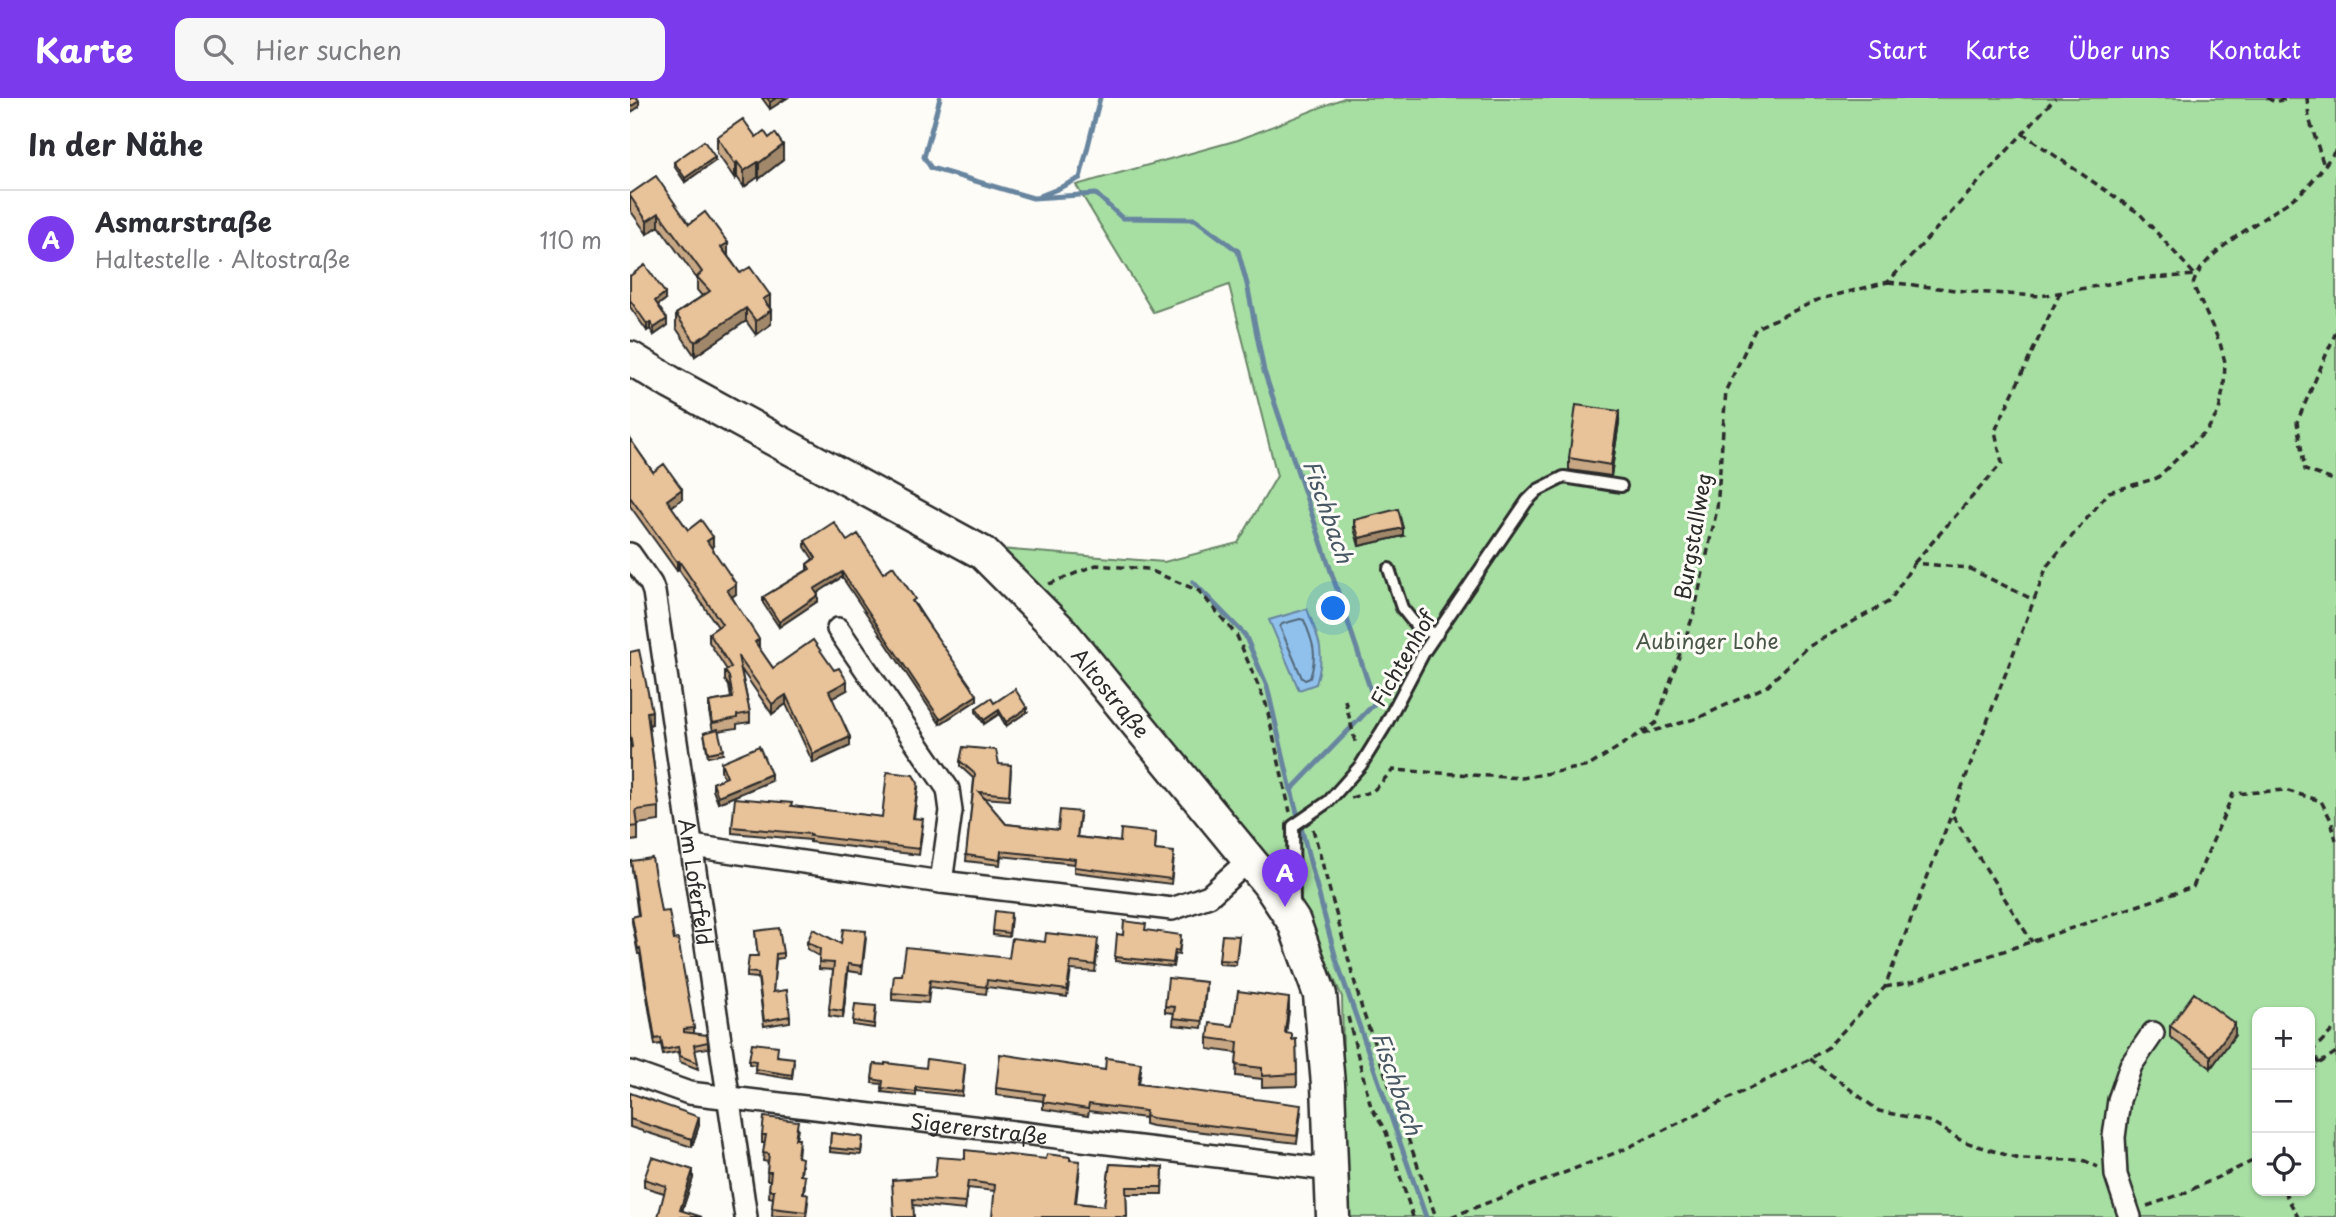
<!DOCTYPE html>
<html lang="de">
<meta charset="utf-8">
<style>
body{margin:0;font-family:"Playpen Sans",sans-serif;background:#f7f7f7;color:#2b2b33}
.controls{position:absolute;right:21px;bottom:21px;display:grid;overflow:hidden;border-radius:14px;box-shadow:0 2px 5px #0004}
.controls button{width:63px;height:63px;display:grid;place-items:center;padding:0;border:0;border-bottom:2px solid #e1e1e2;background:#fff;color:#2b2b33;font:35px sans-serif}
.you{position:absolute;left:704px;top:511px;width:24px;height:24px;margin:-18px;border:5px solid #fff;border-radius:50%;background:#1a73e8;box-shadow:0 0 0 10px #1a73e833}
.badge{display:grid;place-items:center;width:46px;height:46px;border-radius:50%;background:#7c3aed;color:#fff;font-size:23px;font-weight:700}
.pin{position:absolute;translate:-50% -58px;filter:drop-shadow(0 2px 4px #0008)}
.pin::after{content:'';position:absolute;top:37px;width:24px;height:21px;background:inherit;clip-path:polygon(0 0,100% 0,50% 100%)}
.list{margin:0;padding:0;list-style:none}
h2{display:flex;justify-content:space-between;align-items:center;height:91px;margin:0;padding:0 28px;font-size:30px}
h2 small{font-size:23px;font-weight:400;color:#7c7c81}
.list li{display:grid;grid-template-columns:46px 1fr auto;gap:21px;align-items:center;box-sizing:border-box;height:98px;padding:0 28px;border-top:2px solid #e1e1e2}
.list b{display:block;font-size:26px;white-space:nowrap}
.list p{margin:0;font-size:23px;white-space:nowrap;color:#7c7c81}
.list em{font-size:23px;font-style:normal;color:#7c7c81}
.icon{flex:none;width:38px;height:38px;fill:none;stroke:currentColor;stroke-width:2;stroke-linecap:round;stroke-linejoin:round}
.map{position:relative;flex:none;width:1706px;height:1119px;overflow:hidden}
header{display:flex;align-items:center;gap:42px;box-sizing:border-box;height:98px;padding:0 35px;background:#7c3aed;color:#fff}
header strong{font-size:33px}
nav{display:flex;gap:38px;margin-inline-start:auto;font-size:24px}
.search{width:490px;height:63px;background:#f7f7f7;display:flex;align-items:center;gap:18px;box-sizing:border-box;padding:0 24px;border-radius:14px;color:#7c7c81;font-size:26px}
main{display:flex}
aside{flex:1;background:#fff}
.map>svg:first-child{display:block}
.green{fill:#a7dfa3;stroke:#698567;stroke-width:2;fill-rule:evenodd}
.water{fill:#90c1ec;stroke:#68859f;stroke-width:2}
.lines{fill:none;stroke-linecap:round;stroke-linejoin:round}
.shore{stroke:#536778;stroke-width:2}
.stream{stroke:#68859f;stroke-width:5}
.service-casing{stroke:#2b2b2b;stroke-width:16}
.minor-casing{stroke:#2b2b2b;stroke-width:26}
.secondary-casing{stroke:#2b2b2b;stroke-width:37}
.path{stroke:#2b2b2b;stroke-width:3.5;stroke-dasharray:7 5;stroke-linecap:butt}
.service{stroke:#fdfcf7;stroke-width:10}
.minor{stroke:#fdfcf7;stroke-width:21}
.secondary{stroke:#fdfcf7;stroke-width:32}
.wall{fill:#c8a784;stroke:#2b2b2b;stroke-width:2}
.shaded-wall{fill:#a2886b;stroke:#2b2b2b;stroke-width:2}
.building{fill:#e8c299;stroke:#2b2b2b;stroke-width:2}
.labels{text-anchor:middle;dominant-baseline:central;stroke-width:6;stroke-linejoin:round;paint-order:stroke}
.street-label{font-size:21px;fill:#2b2b2b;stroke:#fdfcf7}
.park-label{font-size:21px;fill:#4a5849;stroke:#fdfcf7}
.water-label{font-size:23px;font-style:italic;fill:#495865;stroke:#fdfcf7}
</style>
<header>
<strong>Karte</strong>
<div class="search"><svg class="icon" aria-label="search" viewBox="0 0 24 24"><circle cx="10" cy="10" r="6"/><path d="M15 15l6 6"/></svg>Hier suchen</div>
<nav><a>Start</a><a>Karte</a><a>Über uns</a><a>Kontakt</a></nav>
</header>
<main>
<aside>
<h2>In der Nähe<small></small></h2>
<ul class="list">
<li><span class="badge">A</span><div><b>Asmarstraße</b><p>Haltestelle · Altostraße</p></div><em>110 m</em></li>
</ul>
</aside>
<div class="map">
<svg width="1706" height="1119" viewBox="0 0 1706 1119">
<rect width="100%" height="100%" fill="#fdfcf7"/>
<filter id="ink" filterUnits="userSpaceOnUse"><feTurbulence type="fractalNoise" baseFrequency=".0143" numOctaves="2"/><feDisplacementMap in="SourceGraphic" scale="14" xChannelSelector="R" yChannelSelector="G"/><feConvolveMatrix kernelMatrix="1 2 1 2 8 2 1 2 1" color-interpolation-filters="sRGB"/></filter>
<g filter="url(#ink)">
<path class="green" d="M 714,0 L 1706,0 L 1706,1119 L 716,1119 L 712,899 L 676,818 L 369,451 L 534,464 L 608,445 L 647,378 L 599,187 L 523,214 L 446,87 L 608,42 ZM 1627,914 L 1680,914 L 1680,1093 L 1627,1093 Z"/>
<path class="water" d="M 677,511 C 689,541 696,554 686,586 L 669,592 L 639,522 Z"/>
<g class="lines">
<path class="shore" d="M 670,521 L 674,522 C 683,544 688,556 680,580 L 675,582 L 672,580 L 650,529 L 652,526 Z"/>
<path class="stream" d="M 310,0 L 294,59 L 301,70 L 403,100 L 466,96 L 492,120 L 565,121 L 608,153 L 617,186 L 634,273 L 745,605 L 661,692 L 706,861 L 796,1119
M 410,98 L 425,92 L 450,80 L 470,0
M 563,484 L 615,537 L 637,588 L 661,692"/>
<g class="service-casing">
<path id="service" d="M 759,471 L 772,510 L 788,530 L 807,536
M 664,810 L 663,728 L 699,703 L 731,667 L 755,628 L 794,554 L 897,403 L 908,392 L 934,379 L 991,388"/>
</g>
<g class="minor-casing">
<g id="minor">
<path id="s1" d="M 0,456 L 21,486 L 24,494 L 116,1119"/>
<path d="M 208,531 L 318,691 L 321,713 L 311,784"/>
<path d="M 62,748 L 311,784 L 542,811 L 579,798 L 619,762"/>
<path id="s2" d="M 0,974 L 59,995 L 702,1072"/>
<path d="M 1500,1119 L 1486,1077 L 1484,1039 L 1489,1002 L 1501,967 L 1523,935"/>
</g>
</g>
<g class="secondary-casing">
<g id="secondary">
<path id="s3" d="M 0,260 L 41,285 L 353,455 L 431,533 L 638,785 L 664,824 L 690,897 L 698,986 L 703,1119"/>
</g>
</g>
<path class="path" d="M 1637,0 L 1645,4 L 1658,0
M 1677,0 L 1679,20 L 1694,68
M 1392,35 L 1510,116 L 1565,177
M 1258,184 L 1342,194 L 1411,198 L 1506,181 L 1565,177
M 1706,234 L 1667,324 L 1675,372 L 1706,383
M 1284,465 L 1372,365 L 1365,333 L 1430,195
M 419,486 L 466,467 L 517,471 L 569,493 L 607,538 L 636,606 L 660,714
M 715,602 L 726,647
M 1013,636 L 1068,620 L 1137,588 L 1176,550 L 1260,503 L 1284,465 L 1338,470 L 1404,502
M 721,700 L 743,693 L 763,672 L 892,680 L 959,668 L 1026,625 L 1064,515 L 1087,411 L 1096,292 L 1126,230 L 1190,201 L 1258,184 L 1425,0
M 1323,718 L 1402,844
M 683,731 L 732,911 L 806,1119
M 1255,889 L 1279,885 L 1563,789 L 1603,696 L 1655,692 L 1691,703 L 1701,722 L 1706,742
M 718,919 L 741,1009 L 756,1034 L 783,1119
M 1180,961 L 1249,1013 L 1302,1024 L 1332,1043 L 1389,1061 L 1453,1062 L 1468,1069
M 1689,966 L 1683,952 L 1706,929
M 1680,972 L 1706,954
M 1654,1093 L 1668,1119
M 1517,1108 L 1552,1096 L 1627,1061
M 821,1119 L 995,1051 L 1180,961 L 1197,950 L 1255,889 L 1417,468 L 1479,394 L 1527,380 L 1578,331 L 1589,313 L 1594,287 L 1595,264 L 1590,245 L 1563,187 C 1572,150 1648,116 1676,90 C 1687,79 1696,65 1706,52"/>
<use href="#service" class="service"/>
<use href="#minor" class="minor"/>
<use href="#secondary" class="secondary"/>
</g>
<path class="wall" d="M 132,0 L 157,0 L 140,11 Z
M 87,39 L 126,39 L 153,62 L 129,81 L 128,79 L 114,89 L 107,79 L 105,81 L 87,55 Z
M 85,63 L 55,84 L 44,68 L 44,64 Z
M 0,96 L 59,126 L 98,158 L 110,175 L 140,210 L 141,226 L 126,237 L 116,223 L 65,258 L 46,230 L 46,216 L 72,198 L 67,192 L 67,181 L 29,128 L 17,136 L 0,112 Z
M 0,178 L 35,202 L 28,207 L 37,228 L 24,237 L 20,231 L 17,233 L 0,209 Z
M 989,324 L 981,378 L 939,372 L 939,360 Z
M 0,341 L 23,374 L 52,401 L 41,409 L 58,432 L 83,448 L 81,449 L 106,496 L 102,499 L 129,550 L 143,570 L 217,592 L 202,600 L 220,648 L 183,665 L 156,606 L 142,616 L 111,571 L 120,615 L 120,624 L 107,626 L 107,630 L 88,633 L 93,656 L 78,659 L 74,635 L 83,633 L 79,614 L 79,604 L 101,600 L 99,588 L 95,582 L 95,573 L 97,572 L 79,544 L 79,535 L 88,529 L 49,472 L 47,473 L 0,408 Z
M 724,422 L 773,438 L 729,448 L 724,430 Z
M 175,443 L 217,443 L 253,475 L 285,506 L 347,602 L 310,626 L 212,479 L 187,495 L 188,503 L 149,529 L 133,505 L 133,499 L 177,472 L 177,466 L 183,461 L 175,449 Z
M 0,554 L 22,626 L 19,627 L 29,709 L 29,723 L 8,726 L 8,742 L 0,743 Z
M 364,605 L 397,614 L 376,628 L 369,616 L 354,626 L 346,614 L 346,610 Z
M 330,663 L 369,666 L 381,672 L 379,702 L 353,700 L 376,726 L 428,732 L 450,719 L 447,739 L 490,744 L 526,740 L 525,752 L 544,759 L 541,786 L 444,774 L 444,766 L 371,758 L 370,767 L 336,763 L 344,681 L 330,668 Z
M 91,664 L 141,683 L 88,705 L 83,692 L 83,685 L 94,680 L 91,672 Z
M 288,690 L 284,720 L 293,727 L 289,757 L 180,744 L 180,742 L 102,735 L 102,729 L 161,708 L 252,719 Z
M 1,763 L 31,814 L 44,842 L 64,930 L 64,935 L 78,944 L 78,950 L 65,952 L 68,971 L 50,964 L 48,954 L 33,957 L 31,946 L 25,947 L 10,856 L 8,856 L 2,824 L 2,819 L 8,818 Z
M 381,819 L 379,839 L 363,837 L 363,833 Z
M 515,832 L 551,841 L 549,857 L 545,856 L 543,869 L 485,863 L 485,859 L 493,837 Z
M 125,833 L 153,855 L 153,860 L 146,861 L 143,894 L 160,918 L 160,924 L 134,928 L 128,880 L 117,879 L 117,874 L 128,858 Z
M 609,838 L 606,867 L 589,866 L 589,862 Z
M 236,840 L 232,875 L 218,873 L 213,920 L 199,918 L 203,872 L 189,871 L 189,858 L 177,851 L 177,844 L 211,846 Z
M 415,844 L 468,849 L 465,874 L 441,872 L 437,899 L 357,889 L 356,896 L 300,889 L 298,905 L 262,902 L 262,895 L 272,877 L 379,860 Z
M 576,890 L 572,930 L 543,927 L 544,915 L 535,914 L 535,908 Z
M 659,911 L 656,935 L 662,942 L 666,941 L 667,988 L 632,989 L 632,981 L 606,978 L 607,955 L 578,951 L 578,940 L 603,928 Z
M 246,912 L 244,930 L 223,927 L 223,923 Z
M 1540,928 L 1605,937 L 1581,970 L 1540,939 Z
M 148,958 L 164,964 L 162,981 L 125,975 L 126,967 L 119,966 L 119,962 Z
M 244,966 L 296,970 L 335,970 L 332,998 L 286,993 L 286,998 L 252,994 L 253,986 L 242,985 Z
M 475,972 L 511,972 L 509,986 L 671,1014 L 667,1045 L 522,1028 L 515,1026 L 515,1020 L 459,1013 L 458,1018 L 413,1011 L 413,1003 L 366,997 L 366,990 Z
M 0,995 L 69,1027 L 62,1049 L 0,1029 Z
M 168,1030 L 166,1041 L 169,1049 L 168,1059 L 172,1068 L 171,1077 L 175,1086 L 174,1095 L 178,1104 L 176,1119 L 142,1118 L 143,1100 L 139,1099 L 140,1082 L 137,1082 L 138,1064 L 133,1063 L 135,1045 L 132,1045 L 132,1037 Z
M 201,1035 L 233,1039 L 231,1057 L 200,1054 Z
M 335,1061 L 440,1062 L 450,1069 L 446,1105 L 474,1108 L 480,1066 L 533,1069 L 532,1096 L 496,1096 L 497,1119 L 365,1093 L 338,1090 L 335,1112 L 283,1107 L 264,1119 L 305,1079 Z
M 63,1080 L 52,1113 L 34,1095 L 14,1089 L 14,1081 Z"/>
<path class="shaded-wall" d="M 146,0 L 157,0 L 140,11 L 140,4 Z
M 9,3 L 9,9 L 0,15 L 0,9 Z
M 153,47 L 153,62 L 129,81 L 129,65 Z
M 85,59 L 85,63 L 55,84 L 55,80 Z
M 107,64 L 107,79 L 105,81 L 105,66 Z
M 128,64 L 128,79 L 114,89 L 114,73 Z
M 29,115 L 29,128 L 17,136 L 17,123 Z
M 98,145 L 98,158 L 91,149 Z
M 35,195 L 35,202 L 25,209 L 25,203 Z
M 140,197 L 140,210 L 133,201 Z
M 116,210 L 116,223 L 65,258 L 65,244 Z
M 141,212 L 141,226 L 126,237 L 126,223 Z
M 37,221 L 37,228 L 24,237 L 24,230 Z
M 20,224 L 20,231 L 17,233 L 17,226 Z
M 989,313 L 989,324 L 981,378 L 981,367 Z
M 52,391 L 52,401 L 37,412 L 37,402 Z
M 773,430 L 773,438 L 729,448 L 729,440 Z
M 83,439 L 83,448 L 77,452 L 77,443 Z
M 49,463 L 49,472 L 47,473 L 47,464 Z
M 212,474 L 212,479 L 184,497 L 184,491 Z
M 106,486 L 106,496 L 97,502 L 97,492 Z
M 188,497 L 188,503 L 149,529 L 149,524 Z
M 129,541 L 129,550 L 125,544 Z
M 217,583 L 217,592 L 199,602 L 199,593 Z
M 156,597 L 156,606 L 142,616 L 142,606 Z
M 347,597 L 347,602 L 310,626 L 310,621 Z
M 397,610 L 397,614 L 376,628 L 376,624 Z
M 369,612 L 369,616 L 354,626 L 354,622 Z
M 22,613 L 22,626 L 17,627 L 17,614 Z
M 220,639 L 220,648 L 183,665 L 183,656 Z
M 141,676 L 141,683 L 88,705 L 88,698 Z
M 218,866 L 218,873 L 213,920 L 213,913 Z
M 659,900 L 659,911 L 655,946 L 655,935 Z
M 1605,926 L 1605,937 L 1581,970 L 1581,958 Z
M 69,1019 L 69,1027 L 62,1049 L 62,1041 Z
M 63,1072 L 63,1080 L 50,1119 L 50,1112 Z"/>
<path class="building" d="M 0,0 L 7,0 L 9,3 L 0,9 Z
M 137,0 L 146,0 L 140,4 Z
M 113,21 L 126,39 L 134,33 L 139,40 L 145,35 L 153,47 L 129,65 L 128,64 L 114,73 L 107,64 L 105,66 L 87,39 Z
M 74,43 L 85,59 L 55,80 L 44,64 Z
M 26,78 L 59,126 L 75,114 L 98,145 L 91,149 L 110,175 L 120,169 L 140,197 L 133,201 L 141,212 L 126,223 L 116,210 L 65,244 L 46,216 L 80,193 L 67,179 L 72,174 L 29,115 L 17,123 L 0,98 L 0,96 Z
M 15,167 L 35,195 L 25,203 L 37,221 L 24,230 L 20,224 L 17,226 L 0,202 L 0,178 Z
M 946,307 L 989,313 L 981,367 L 939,360 Z
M 0,341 L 23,374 L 34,366 L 52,391 L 37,402 L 58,432 L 71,422 L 83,439 L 77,443 L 106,486 L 97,492 L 129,541 L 125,544 L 143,570 L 183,542 L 204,572 L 209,570 L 217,583 L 199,593 L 220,639 L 183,656 L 156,597 L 142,606 L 108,558 L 120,615 L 107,617 L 107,620 L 83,625 L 79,604 L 103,600 L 99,579 L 95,573 L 101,569 L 79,535 L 92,526 L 49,463 L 47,464 L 0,399 Z
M 768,411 L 773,430 L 729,440 L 724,422 Z
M 204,424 L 217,443 L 228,436 L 253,475 L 263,468 L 285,501 L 282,503 L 347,597 L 310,621 L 212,474 L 184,491 L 188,497 L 149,524 L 133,499 L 180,471 L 177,466 L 186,460 L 175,443 Z
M 9,552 L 22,613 L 17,614 L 29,709 L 6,712 L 8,728 L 0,729 L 0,650 L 2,649 L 0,636 L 0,554 Z
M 385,591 L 397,610 L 376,624 L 369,612 L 354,622 L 346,610 L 361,600 L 364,605 Z
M 88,631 L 93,652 L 78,655 L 74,635 Z
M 129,648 L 141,676 L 88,698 L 83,685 L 97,679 L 91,664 Z
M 333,649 L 366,652 L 369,666 L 381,667 L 379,697 L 349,694 L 376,726 L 428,732 L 430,712 L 450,714 L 447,739 L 490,744 L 491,731 L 526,735 L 525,752 L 544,754 L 541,781 L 444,769 L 445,761 L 371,753 L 370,762 L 336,757 L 345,676 L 330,663 Z
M 257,674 L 283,677 L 288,685 L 283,720 L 293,721 L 289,751 L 180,738 L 181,736 L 102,729 L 105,700 L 162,705 L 161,708 L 252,719 Z
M 22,760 L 31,814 L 39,813 L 44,842 L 48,841 L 64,930 L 54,931 L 54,934 L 77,937 L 78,944 L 64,947 L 68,965 L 50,958 L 48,949 L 33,952 L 31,940 L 25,941 L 10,850 L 8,851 L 2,819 L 9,817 L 1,763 Z
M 365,813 L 381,815 L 379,835 L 363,833 Z
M 494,823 L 516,826 L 515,832 L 551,837 L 549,853 L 545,852 L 543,865 L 485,859 L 487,836 L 493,837 Z
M 149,830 L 153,855 L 146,856 L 143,894 L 157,892 L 160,918 L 134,923 L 128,875 L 117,874 L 119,858 L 128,858 L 125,833 Z
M 183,831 L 211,846 L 213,831 L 236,833 L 232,868 L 218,866 L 213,913 L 199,911 L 204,865 L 189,864 L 190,851 L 177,844 Z
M 416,835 L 468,841 L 465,867 L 441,864 L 437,892 L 357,882 L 356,889 L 300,882 L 298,898 L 262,895 L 264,877 L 272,877 L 276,849 L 379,860 L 382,840 L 415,844 Z
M 592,837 L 609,838 L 606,863 L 589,862 Z
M 538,880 L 576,884 L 572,923 L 543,920 L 545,909 L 535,908 Z
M 608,893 L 659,900 L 655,935 L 662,936 L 662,942 L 666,941 L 667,976 L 632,978 L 632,970 L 606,967 L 608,944 L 578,940 L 580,925 L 603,928 Z
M 1564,895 L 1605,926 L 1581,958 L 1540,928 Z
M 225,906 L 246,908 L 244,926 L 223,923 Z
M 122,945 L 148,948 L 147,958 L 164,960 L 162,977 L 125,971 L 126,963 L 119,962 Z
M 370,956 L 475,972 L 476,960 L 511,965 L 508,986 L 671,1007 L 667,1038 L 522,1020 L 515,1018 L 516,1013 L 459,1006 L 458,1011 L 413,1004 L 414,996 L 366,990 Z
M 297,961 L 335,966 L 332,994 L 286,989 L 286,994 L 252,990 L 253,983 L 242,981 L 244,966 L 255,967 L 255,965 L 296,970 Z
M 0,995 L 69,1019 L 62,1041 L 0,1021 Z
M 134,1019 L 168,1023 L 165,1041 L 169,1041 L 167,1059 L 172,1060 L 170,1077 L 175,1078 L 173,1095 L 178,1096 L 176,1114 L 142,1110 L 144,1092 L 139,1092 L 141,1074 L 137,1074 L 139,1056 L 133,1055 L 136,1037 L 132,1037 Z
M 201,1035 L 233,1039 L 231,1053 L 200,1050 Z
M 335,1052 L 416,1061 L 417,1056 L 440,1059 L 440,1062 L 450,1063 L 445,1105 L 474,1108 L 480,1066 L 533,1069 L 532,1089 L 496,1089 L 497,1119 L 362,1119 L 365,1087 L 338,1083 L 335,1105 L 283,1101 L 284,1119 L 264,1119 L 262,1082 L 305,1079 L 307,1059 L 335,1061 Z
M 22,1059 L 63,1072 L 50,1112 L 72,1119 L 28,1119 L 36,1088 L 14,1081 Z"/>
</g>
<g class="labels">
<g class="street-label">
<text transform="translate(1062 438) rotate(-80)">Burgstallweg</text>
<text transform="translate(772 560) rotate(-60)">Fichtenhof</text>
<text stroke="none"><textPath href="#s3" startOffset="593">Altostraße</textPath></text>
<text stroke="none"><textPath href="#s1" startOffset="338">Am Loferfeld</textPath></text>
<text stroke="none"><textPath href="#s2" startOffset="355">Sigererstraße</textPath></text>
</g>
<g class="park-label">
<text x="1077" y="542">Aubinger Lohe</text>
</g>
<g class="water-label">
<text transform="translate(699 413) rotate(71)">Fischbach</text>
<text transform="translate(768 985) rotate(71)">Fischbach</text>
</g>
</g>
</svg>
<div class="controls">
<button>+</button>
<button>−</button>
<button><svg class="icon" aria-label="locate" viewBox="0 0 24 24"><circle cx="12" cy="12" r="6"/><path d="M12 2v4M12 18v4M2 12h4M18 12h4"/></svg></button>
</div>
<div class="you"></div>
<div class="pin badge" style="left:655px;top:809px">A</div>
</div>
</main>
